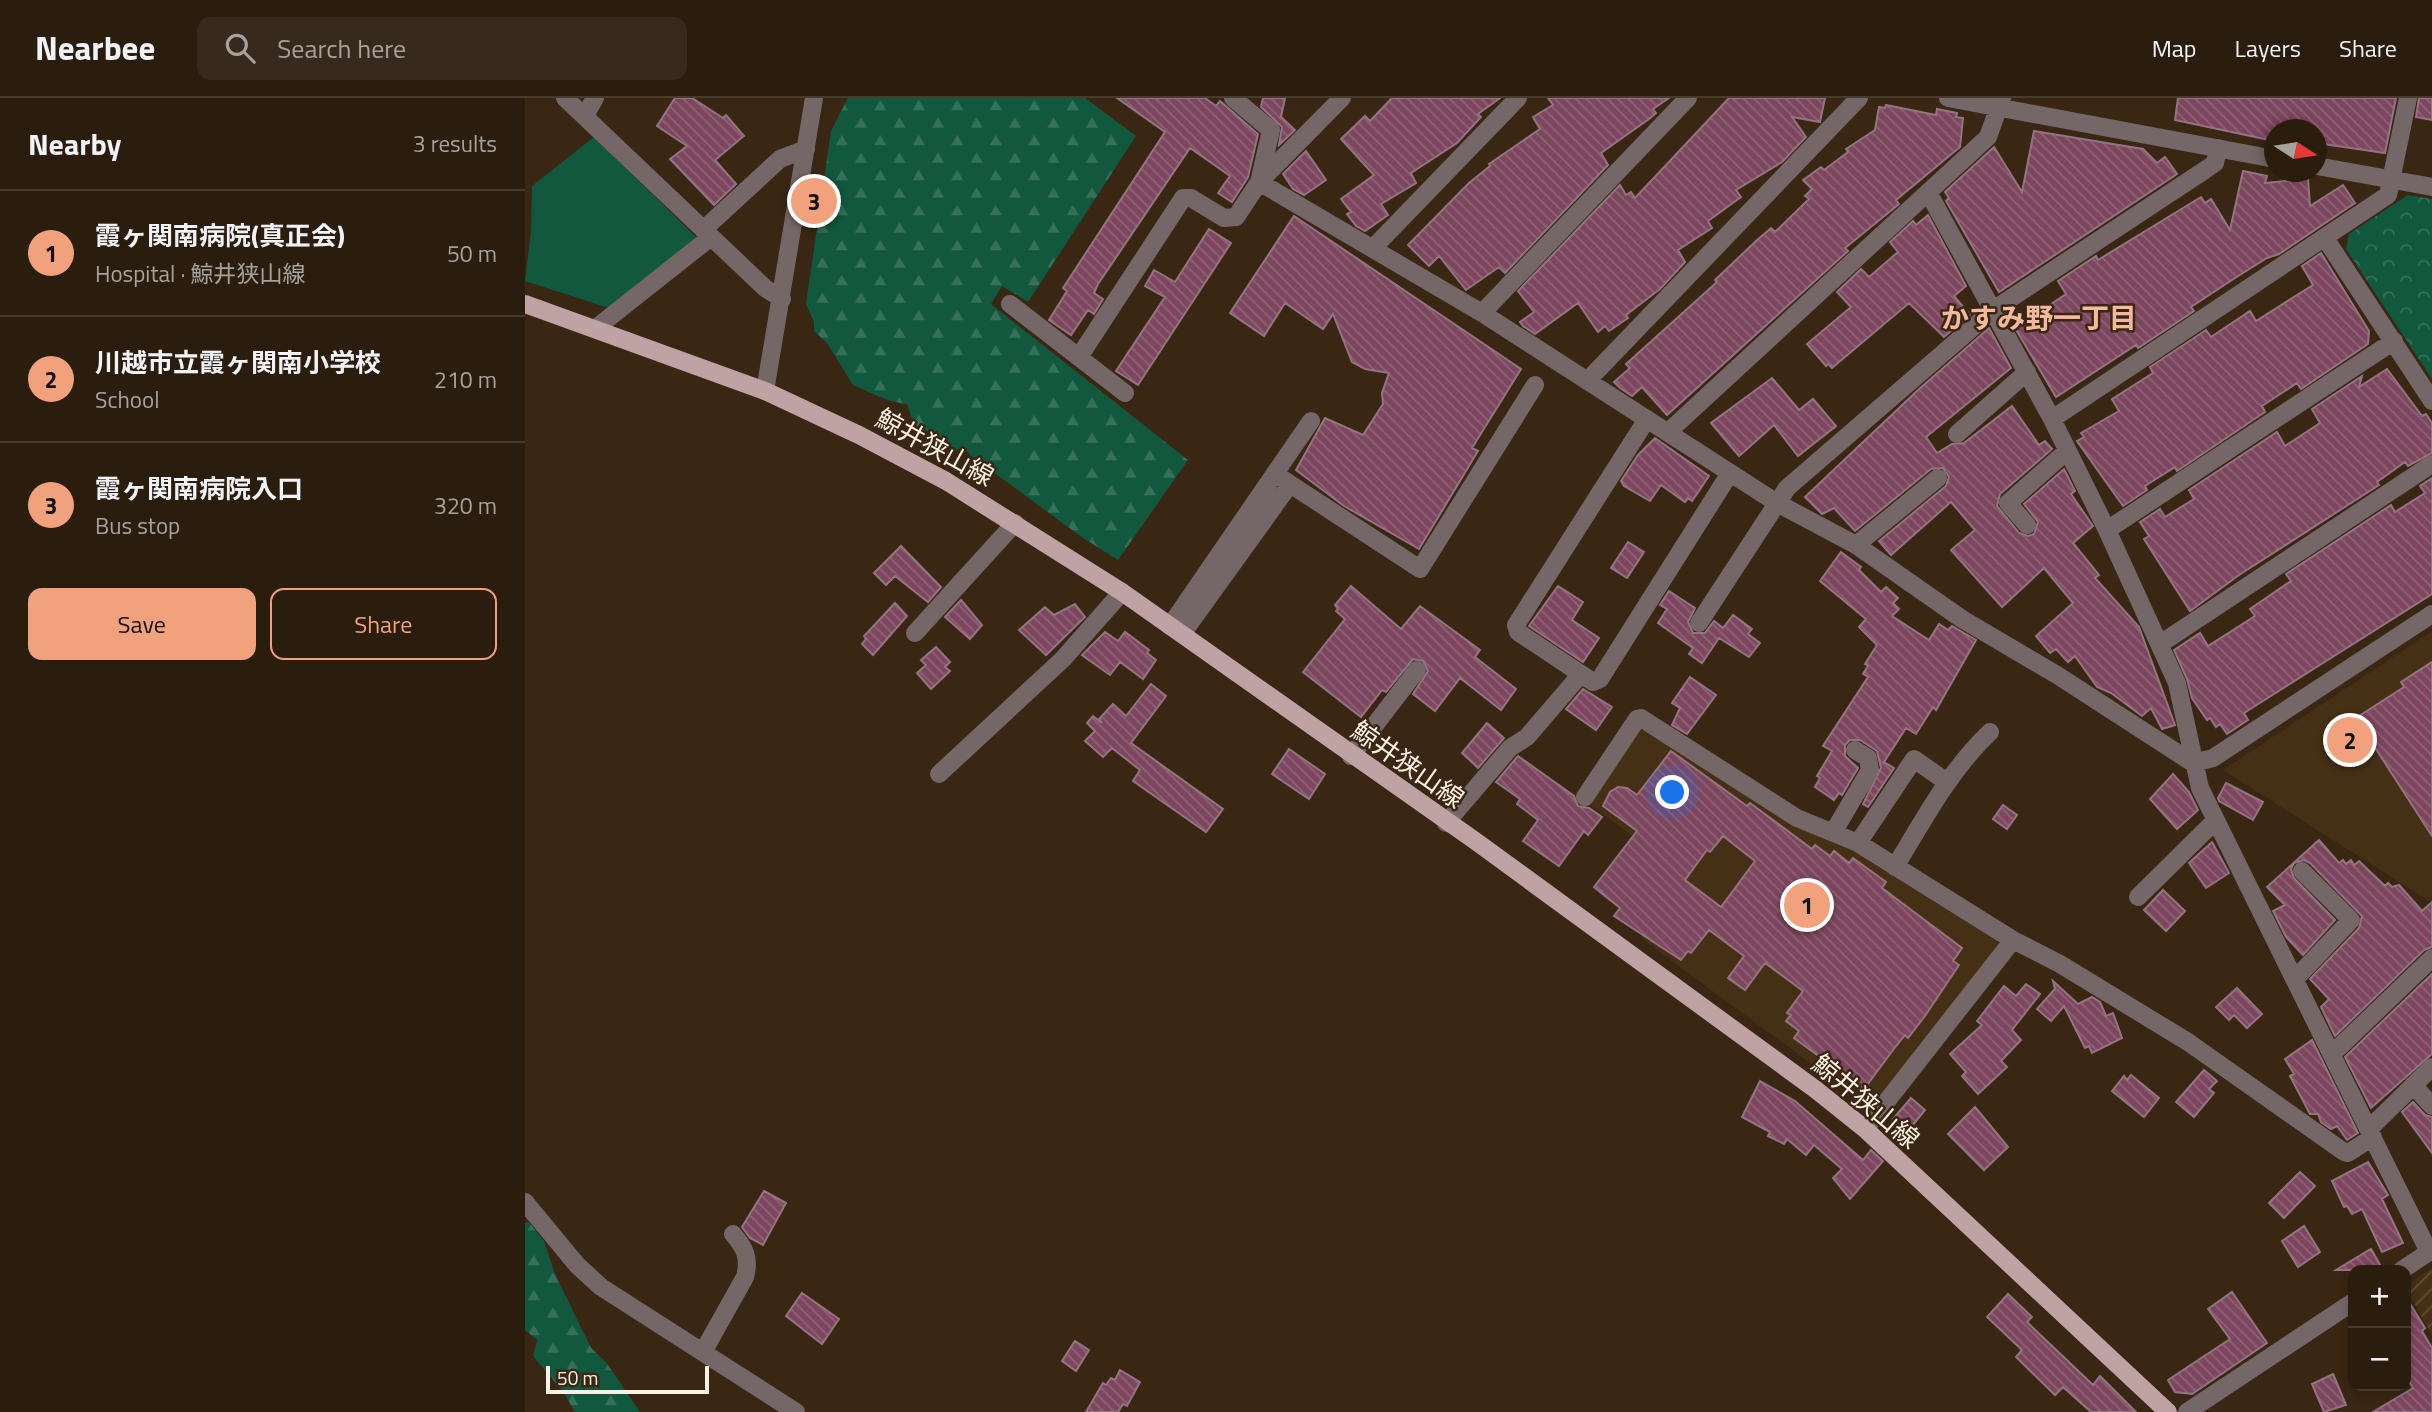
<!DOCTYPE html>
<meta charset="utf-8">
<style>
body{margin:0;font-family:"Titillium Web","Noto Sans JP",sans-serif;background:#372a1c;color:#f1f3f6}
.controls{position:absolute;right:21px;bottom:21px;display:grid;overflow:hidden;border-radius:14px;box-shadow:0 4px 10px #0003}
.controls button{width:63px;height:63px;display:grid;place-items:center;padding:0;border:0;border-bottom:2px solid #473b2e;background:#2b1d0e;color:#f1f3f6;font:35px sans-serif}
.compass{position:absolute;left:1739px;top:21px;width:63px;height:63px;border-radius:50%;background:#2b1d0e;box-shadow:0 4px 10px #0003;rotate:102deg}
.scale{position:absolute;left:21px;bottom:18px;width:163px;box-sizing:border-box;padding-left:7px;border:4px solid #fdf1e5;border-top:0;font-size:19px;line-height:24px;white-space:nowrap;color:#fdf1e5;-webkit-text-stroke:5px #392713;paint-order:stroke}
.you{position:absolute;left:1148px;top:695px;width:24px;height:24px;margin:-18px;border:5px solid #fff;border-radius:50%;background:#1a73e8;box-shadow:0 0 0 10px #1a73e833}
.badge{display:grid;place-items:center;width:46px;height:46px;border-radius:50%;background:#f1a17c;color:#111;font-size:23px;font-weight:700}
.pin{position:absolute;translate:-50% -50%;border:4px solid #fff;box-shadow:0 2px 7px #0006}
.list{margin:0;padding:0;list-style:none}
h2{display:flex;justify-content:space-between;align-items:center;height:91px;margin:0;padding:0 28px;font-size:30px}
h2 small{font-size:23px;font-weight:400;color:#a6a29e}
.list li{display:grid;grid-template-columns:46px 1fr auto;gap:21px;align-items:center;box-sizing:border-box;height:126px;padding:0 28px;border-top:2px solid #473b2e}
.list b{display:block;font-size:26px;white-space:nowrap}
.list p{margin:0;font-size:23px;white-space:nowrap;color:#a6a29e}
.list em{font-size:23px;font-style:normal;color:#a6a29e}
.actions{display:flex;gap:14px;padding:21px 28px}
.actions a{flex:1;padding:16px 0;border:2px solid #f1a17c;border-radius:14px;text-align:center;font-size:24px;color:#f1a17c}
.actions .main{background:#f1a17c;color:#111}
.icon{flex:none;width:38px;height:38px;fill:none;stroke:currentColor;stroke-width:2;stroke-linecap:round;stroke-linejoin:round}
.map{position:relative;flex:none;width:1907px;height:1314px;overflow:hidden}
header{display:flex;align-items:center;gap:42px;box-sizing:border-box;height:98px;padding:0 35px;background:#2b1d0e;border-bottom:2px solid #473b2e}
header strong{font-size:33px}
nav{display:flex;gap:38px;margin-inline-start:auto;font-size:24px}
.search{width:490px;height:63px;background:#372a1c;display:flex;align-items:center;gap:18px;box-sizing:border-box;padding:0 24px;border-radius:14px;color:#a6a29e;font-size:26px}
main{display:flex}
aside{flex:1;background:#2b1d0e}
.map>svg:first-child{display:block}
.built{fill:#463015}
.industrial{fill:url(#industrial-furrows)}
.grass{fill:#11583e}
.forest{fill:url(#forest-firs)}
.park{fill:url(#park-crowns)}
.building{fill:url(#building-back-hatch);stroke:#937581;stroke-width:2;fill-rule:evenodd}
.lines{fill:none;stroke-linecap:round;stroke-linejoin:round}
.minor{stroke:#756768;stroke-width:18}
.major{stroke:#bfa2a4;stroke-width:18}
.labels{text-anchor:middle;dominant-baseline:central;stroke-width:5;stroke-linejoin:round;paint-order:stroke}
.street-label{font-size:26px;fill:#fdf1e5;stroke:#392713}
.neighbourhood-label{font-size:28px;font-weight:bold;fill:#f5b99d;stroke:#392713}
</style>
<header>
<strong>Nearbee</strong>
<div class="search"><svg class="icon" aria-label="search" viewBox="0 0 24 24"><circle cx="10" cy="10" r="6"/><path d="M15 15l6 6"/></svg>Search here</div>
<nav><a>Map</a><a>Layers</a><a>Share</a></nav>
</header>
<main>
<aside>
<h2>Nearby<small>3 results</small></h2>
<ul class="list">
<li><span class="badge">1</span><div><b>霞ヶ関南病院(真正会)</b><p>Hospital · 鯨井狭山線</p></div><em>50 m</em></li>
<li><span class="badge">2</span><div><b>川越市立霞ヶ関南小学校</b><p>School</p></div><em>210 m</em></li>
<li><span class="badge">3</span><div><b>霞ヶ関南病院入口</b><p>Bus stop</p></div><em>320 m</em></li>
</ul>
<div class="actions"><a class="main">Save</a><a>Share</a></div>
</aside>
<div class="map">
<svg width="1907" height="1314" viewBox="0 0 1907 1314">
<defs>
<pattern id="industrial-furrows" width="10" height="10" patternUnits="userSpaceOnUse" patternTransform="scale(1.75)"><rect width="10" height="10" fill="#463015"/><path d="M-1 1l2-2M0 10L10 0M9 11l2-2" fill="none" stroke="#624e37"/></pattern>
<pattern id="forest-firs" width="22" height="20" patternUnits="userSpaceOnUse" patternTransform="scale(1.75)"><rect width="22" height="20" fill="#11583e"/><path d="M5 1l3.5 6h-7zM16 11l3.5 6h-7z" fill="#35705a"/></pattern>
<pattern id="park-crowns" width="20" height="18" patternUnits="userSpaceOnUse" patternTransform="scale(1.75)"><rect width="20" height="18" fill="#11583e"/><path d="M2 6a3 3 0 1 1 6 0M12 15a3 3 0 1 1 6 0" fill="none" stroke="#35705a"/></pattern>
<pattern id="building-back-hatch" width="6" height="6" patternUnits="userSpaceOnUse" patternTransform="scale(1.75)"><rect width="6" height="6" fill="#7d465f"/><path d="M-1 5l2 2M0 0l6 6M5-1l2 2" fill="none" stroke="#906176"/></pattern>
</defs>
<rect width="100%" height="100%" fill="#392713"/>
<path class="built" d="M 1907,533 L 1907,805 L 1698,672 Z
M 1121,628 L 1472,837 L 1473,847 L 1352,1003 L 1339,1005 L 1116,840 L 1162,778 L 1063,705 L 1111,631 Z"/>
<path class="industrial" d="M 1907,1170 L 1907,1237 L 1881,1191 L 1881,1188 Z"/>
<path class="grass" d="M 69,39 L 172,140 L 84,210 L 0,183 L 6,133 L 7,88 Z"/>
<path class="forest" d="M 323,0 L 560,0 L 611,38 L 503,204 L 477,188 L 466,206 L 663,362 L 593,462 L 558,440 L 445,357 L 440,349 L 428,353 C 413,344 408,334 389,327 L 382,306 C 365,305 344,294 328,287 L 302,245 L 289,233 L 289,224 L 281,206 L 306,33 Z
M 4,1124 L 19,1143 L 30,1176 L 66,1250 L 81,1264 L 115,1314 L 50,1314 L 39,1295 L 8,1258 L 12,1242 L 0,1232 L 0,1125 Z"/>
<path class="park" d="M 1883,97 L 1907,101 L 1907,281 L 1821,151 L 1824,136 Z"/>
<path class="building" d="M 150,0 L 167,0 L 198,20 L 201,17 L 219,38 L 190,62 L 211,86 L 189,107 L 145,61 L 162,48 L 132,28 Z
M 592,0 L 680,0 L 691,8 L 695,3 L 733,36 L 723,79 L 707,104 L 693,95 L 705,78 L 665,50 L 573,186 L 569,195 L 578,201 L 569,216 L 563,212 L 546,237 L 524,222 L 542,193 L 538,190 L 640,34 Z
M 738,0 L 760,0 L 756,19 L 770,32 L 754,47 L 757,29 L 736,9 Z
M 867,0 L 975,0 L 953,16 L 956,19 L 932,45 L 886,75 L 891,85 L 856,106 L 863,117 L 840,133 L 831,128 L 822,116 L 826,114 L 816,101 L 849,77 L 816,41 L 840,18 L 845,23 Z
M 1023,0 L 1144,0 L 1128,11 L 1131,15 L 1124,21 L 1076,55 L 1083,67 L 980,175 L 974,169 L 941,192 L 914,158 L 904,168 L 883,147 L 944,85 L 965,68 L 964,66 L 1015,31 L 1008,19 L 1028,7 Z
M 1204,0 L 1300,0 L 1295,24 L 1267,19 L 1281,39 L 1257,64 L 1211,92 L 1216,99 L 1183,123 L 1187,130 L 1153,152 L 1160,164 L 1135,191 L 1101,217 L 1103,220 L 1084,233 L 1080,228 L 1073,234 L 1053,205 L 1010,236 L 998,228 L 995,224 L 1009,214 L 993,193 L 1095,87 L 1101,97 L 1106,94 L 1110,100 Z
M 1653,0 L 1871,0 L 1860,55 L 1791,45 L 1791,32 L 1749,32 L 1749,43 L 1650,22 Z
M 1894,0 L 1907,0 L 1907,22 L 1891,19 Z
M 1361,7 L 1411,17 L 1412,11 L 1432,15 L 1431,19 L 1438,20 L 1435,49 L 1371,102 L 1374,106 L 1320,150 L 1323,153 L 1142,317 L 1117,289 L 1107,298 L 1095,290 L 1089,284 L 1105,270 L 1101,266 L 1192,184 L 1190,182 L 1231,143 L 1246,130 L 1250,134 L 1284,101 L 1280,98 L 1287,91 L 1278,82 L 1296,69 L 1299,72 L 1323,54 L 1321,51 L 1350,32 L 1354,9 L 1360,10 Z
M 1509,33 L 1618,51 L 1632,65 L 1640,59 L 1652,76 L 1474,194 L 1421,103 L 1424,100 L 1420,94 L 1469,49 L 1497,94 Z
M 781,53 L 801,82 L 779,97 L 768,91 L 758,76 Z
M 1718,73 L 1742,78 L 1740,85 L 1783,81 L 1785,108 L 1818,87 L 1830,105 L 1754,156 L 1742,160 L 1710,180 L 1666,209 L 1669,213 L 1613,250 L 1611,247 L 1531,299 L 1490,230 L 1541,196 L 1533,183 L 1571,158 L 1573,162 L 1676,99 L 1680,105 L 1686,101 L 1705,132 Z
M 1403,117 L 1441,188 L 1429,198 L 1445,217 L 1419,239 L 1384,205 L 1307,270 L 1303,266 L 1301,268 L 1282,246 L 1326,209 L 1312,194 L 1336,171 L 1344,179 L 1373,154 L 1365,144 L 1388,123 L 1391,127 Z
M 769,118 L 996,271 L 947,350 L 953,353 L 894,451 L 819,408 L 771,372 L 800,320 L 838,337 L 858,306 L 857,295 L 864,275 L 840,271 L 827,264 L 808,216 L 798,231 L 760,205 L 739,238 L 705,215 Z
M 684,131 L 706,145 L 613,287 L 591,273 L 640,199 L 620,188 L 629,172 L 650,184 Z
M 1796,155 L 1844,233 L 1843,246 L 1776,291 L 1772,285 L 1737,308 L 1740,314 L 1652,373 L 1650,369 L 1620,388 L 1622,392 L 1598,408 L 1552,343 L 1559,339 L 1556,335 L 1594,313 L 1587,301 L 1628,275 L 1625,269 L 1681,232 L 1686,239 L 1725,213 L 1731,223 L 1788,187 L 1777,168 Z
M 1464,230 L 1486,270 L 1401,339 L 1412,355 L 1427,346 L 1439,345 L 1487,308 L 1514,347 L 1520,343 L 1527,351 L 1475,396 L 1472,408 L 1494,435 L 1503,438 L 1509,436 L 1513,424 L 1499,406 L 1539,371 L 1550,393 L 1546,396 L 1568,428 L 1548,445 L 1574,477 L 1570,480 L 1614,529 L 1650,627 L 1637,631 L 1626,610 L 1617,618 L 1586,595 L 1572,589 L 1550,558 L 1543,564 L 1531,551 L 1525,555 L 1511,538 L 1548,505 L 1519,470 L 1477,509 L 1426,452 L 1450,432 L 1426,404 L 1366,457 L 1354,443 L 1421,388 L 1424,379 L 1418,370 L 1406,371 L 1330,433 L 1309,410 L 1297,416 L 1280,399 L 1393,292 Z
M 1862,271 L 1897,318 L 1901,316 L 1907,325 L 1907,355 L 1883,368 L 1880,364 L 1852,384 L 1854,387 L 1714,477 L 1665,513 L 1619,441 L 1624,438 L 1615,424 L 1635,411 L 1640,419 L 1669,401 L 1664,392 L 1752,334 L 1760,348 L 1795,325 L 1787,311 L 1837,278 L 1834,289 Z
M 1247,280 L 1274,312 L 1288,301 L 1311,328 L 1273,358 L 1249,327 L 1214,358 L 1186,325 Z
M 1130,340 L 1184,378 L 1167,403 L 1163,400 L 1160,404 L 1136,387 L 1125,403 L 1099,388 L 1096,383 L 1113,357 Z
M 1907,380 L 1907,496 L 1719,615 L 1723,622 L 1702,636 L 1695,626 L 1691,629 L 1685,620 L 1682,622 L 1667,600 L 1662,581 L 1649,552 L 1675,535 L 1683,548 L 1730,518 L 1725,511 L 1766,483 L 1761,476 L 1866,407 L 1870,414 L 1900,395 L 1895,388 Z
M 1103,444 L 1119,454 L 1102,480 L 1086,470 Z
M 376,448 L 416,489 L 403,504 L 370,478 L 361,487 L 349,475 Z
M 1316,454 L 1336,469 L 1334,472 L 1356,494 L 1361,489 L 1373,500 L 1368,505 L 1374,511 L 1367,518 L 1404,542 L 1414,526 L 1423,532 L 1427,528 L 1451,542 L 1411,612 L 1408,609 L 1391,636 L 1381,630 L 1359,664 L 1369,670 L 1343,709 L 1338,706 L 1356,670 L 1352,653 L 1335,642 L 1325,642 L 1320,647 L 1320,658 L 1333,670 L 1317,697 L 1314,695 L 1309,702 L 1290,689 L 1295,680 L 1292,678 L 1307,653 L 1298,648 L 1343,579 L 1338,576 L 1343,568 L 1340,566 L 1352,547 L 1334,529 L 1341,521 L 1295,483 Z
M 826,488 L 876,531 L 895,508 L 955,552 L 950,559 L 991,591 L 976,612 L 935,580 L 910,613 L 888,596 L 903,573 L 898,563 L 888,561 L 861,594 L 857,592 L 836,619 L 778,574 L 820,521 L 811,513 L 813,511 L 810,507 Z
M 1033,488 L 1058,504 L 1047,522 L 1074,540 L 1058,564 L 1004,528 Z
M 1144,493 L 1170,510 L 1163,524 L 1168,535 L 1180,535 L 1189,523 L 1198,530 L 1208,517 L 1227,531 L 1223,536 L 1235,545 L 1224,559 L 1194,540 L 1177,565 L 1164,556 L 1168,550 L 1133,525 L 1142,511 L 1135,507 Z
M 436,502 L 457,527 L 445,541 L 420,519 Z
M 370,505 L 382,518 L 348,557 L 337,546 L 341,541 L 339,538 Z
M 550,506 L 560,519 L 521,557 L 494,532 L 520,509 L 529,517 Z
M 580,534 L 593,543 L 600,534 L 624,552 L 622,555 L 631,562 L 618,581 L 595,564 L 585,577 L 557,557 Z
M 411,549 L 425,564 L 420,569 L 425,573 L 406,591 L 392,575 L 401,567 L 396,562 Z
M 1907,564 L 1907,738 L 1831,620 L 1879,589 L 1876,584 Z
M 1165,579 L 1191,597 L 1162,636 L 1147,627 L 1155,610 L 1147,605 Z
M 626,586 L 641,598 L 606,645 L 698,711 L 681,734 L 608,683 L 615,672 L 587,650 L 578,659 L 560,643 L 570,633 L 562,625 L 568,618 L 577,625 L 574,621 L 588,606 L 601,618 Z
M 1058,591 L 1087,609 L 1071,632 L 1041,611 Z
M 962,625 L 979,640 L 953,670 L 937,655 Z
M 764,651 L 800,676 L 784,701 L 747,676 Z
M 1146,653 L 1222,708 L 1225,705 L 1287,751 L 1290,747 L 1305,758 L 1309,753 L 1324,765 L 1328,760 L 1361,784 L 1357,790 L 1437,850 L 1428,863 L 1434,867 L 1400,918 L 1383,940 L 1380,937 L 1368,952 L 1339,991 L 1269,940 L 1274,933 L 1261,923 L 1266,917 L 1262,915 L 1278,893 L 1240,865 L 1220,892 L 1203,880 L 1219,858 L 1184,832 L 1166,855 L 1163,853 L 1156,862 L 1089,818 L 1095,810 L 1069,789 L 1112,733 L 1078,708 L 1085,694 L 1093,689 L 1102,690 L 1112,697 ZM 1198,738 L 1230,763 L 1196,809 L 1160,782 L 1182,752 L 1185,754 Z
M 993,658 L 1049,698 L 1053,708 L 1064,710 L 1077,719 L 1063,737 L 1059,733 L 1034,768 L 998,743 L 1013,722 L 992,706 L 995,701 L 971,684 Z
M 1648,676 L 1664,694 L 1673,712 L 1652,731 L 1625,701 Z
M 1701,685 L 1738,704 L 1728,722 L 1694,703 L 1693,700 Z
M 1478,707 L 1492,717 L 1482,731 L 1468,721 Z
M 1794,742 L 1814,765 L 1818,762 L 1821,766 L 1826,762 L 1829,767 L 1834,763 L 1860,788 L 1863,785 L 1867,789 L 1874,787 L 1897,813 L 1907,804 L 1907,849 L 1899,852 L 1810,938 L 1796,909 L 1804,901 L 1785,881 L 1834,830 L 1837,818 L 1785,765 L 1779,762 L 1769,765 L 1766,771 L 1769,780 L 1810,822 L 1778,857 L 1761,839 L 1748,813 L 1760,807 L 1742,789 Z
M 1687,744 L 1704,775 L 1681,790 L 1664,765 Z
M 1638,792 L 1660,813 L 1641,833 L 1619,812 Z
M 1907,876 L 1907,956 L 1846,1010 L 1820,959 Z
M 1528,883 L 1553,906 L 1567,899 L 1575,904 L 1581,918 L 1588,915 L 1597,940 L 1567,955 L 1564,948 L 1560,950 L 1539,908 L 1526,923 L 1512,911 L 1530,891 Z
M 1501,886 L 1515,896 L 1487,932 L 1496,942 L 1476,963 L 1482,969 L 1453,996 L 1437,978 L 1441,974 L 1425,956 L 1457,927 L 1452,923 L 1479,888 L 1491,898 Z
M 1712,890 L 1737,916 L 1722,930 L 1709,917 L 1704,922 L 1691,909 Z
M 1787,942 L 1833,1035 L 1822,1042 L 1812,1028 L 1806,1031 L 1796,1024 L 1793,1016 L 1785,1016 L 1765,978 L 1769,976 L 1760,961 Z
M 1679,972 L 1692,983 L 1684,991 L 1689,995 L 1669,1019 L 1651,1004 Z
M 1606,977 L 1634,1000 L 1619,1019 L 1587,993 L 1599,978 L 1602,982 Z
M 1235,983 L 1270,1003 L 1338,1062 L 1346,1052 L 1358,1063 L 1325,1101 L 1308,1080 L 1317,1071 L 1289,1047 L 1281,1057 L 1262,1041 L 1259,1046 L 1243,1038 L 1245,1034 L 1217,1019 Z
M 1386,1000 L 1400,1012 L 1382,1034 L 1368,1021 Z
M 1888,1004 L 1900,1017 L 1907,1019 L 1907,1055 L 1877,1014 Z
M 1450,1009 L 1483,1049 L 1459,1072 L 1423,1036 Z
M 1843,1064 L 1863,1097 L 1857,1101 L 1878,1145 L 1857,1154 L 1837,1111 L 1827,1116 L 1822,1108 L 1819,1109 L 1807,1083 Z
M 1775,1074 L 1790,1088 L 1759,1120 L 1744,1105 Z
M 239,1093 L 261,1105 L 238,1147 L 225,1140 L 217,1129 Z
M 1779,1128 L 1795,1154 L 1773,1169 L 1757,1143 Z
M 1846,1151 L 1858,1172 L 1811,1172 Z
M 1707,1194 L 1742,1245 L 1667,1296 L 1650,1294 L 1643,1282 L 1705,1241 L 1683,1211 Z
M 277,1195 L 314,1221 L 297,1246 L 261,1218 Z
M 1483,1196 L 1507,1219 L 1502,1224 L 1568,1287 L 1575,1278 L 1611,1314 L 1566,1314 L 1538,1289 L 1530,1297 L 1491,1259 L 1497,1252 L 1462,1219 Z
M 1881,1199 L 1900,1230 L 1897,1233 L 1907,1250 L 1907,1314 L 1848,1314 L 1888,1290 L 1881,1278 Z
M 550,1243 L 564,1252 L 551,1273 L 537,1263 Z
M 595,1272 L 615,1284 L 602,1308 L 598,1306 L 593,1314 L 561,1314 L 578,1285 L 581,1287 L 586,1280 L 590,1282 Z
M 1808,1276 L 1821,1307 L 1799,1314 L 1787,1286 Z"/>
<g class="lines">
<path class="minor" d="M 40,0 L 240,190 L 257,201
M 708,0 L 746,32 L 734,84
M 1423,0 L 1750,61
M 60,18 L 70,0
M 1792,68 L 1907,89
M 734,84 L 957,215 L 1252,405 L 1331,447 L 1437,521 L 1532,577 L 1668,665 L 1688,660 L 1907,516
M 1403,94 L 1527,321 L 1582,432 L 1652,585 L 1675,690 L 1904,1154
M 178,132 L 255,61 L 281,51
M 1800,140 L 1907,303
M 849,149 L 993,0
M 485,206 L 600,295
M 957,215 L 1163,0
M 71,230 L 186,139
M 554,259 L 658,100 L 666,100 L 699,120 L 711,119 L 734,84 L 817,0
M 1063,282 L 1334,0
M 240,293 L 289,0
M 1122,321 L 991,527 L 993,534 L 1068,584 L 1075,581 L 1205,375
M 1527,321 L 1863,97 L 1883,0
M 1143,334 L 1463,39 L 1477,0
M 1432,336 L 1502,274
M 765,386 L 895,471 L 1010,287
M 1502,427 L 1483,405 L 1542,353
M 1582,432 L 1869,243
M 1331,447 L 1413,380
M 1174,525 L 1262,390 L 1468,212 L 1680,72 L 1690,65 L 1693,50
M 645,528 L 786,323
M 390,535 L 490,425
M 657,536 L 765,386 L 755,379
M 1635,546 L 1907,366
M 826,658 L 892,572
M 414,676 L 538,561 L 597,494
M 1060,699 L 1112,621 L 1116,620 L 1272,720 L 1333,745 L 1488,842 L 1535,866 L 1663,944 L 1819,1054 L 1823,1055 L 1848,1039
M 921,725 L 985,650 L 1002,639 L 1056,576
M 1309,733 L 1345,672 L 1343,660 L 1330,652
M 1333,745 L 1389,661 L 1422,684
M 1370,769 C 1399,721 1425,672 1465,634
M 1613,799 L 1690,723
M 1771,880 L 1826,822 L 1777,773
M 1807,956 L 1907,860
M 1888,987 L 1907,1008
M 1340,1031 L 1488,842
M 1844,1031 L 1907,969
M 0,1104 L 52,1167 L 76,1189 L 271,1314
M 1877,1172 L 1907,1152
M 178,1254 L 220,1179 C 225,1160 220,1150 208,1136
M 1662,1314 L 1828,1204"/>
<path class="major" d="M 0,206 L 240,293 L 334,337 L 421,383 L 597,494 L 949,742 L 1290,991 L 1340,1031 L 1643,1314"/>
</g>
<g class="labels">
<g class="street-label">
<text transform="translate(410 349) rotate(29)">鯨井狭山線</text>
<text transform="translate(883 666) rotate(35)">鯨井狭山線</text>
<text transform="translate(1341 1003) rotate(40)">鯨井狭山線</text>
</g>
<g class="neighbourhood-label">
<text x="1514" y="219">かすみ野一丁目</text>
</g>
</g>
</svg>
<div class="controls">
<button>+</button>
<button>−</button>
</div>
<svg class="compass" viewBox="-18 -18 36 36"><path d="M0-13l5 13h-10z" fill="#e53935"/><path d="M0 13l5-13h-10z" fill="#a6a29e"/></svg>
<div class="scale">50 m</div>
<div class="you"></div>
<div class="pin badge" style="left:1282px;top:807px">1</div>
<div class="pin badge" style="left:1825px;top:642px">2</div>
<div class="pin badge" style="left:289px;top:103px">3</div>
</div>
</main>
